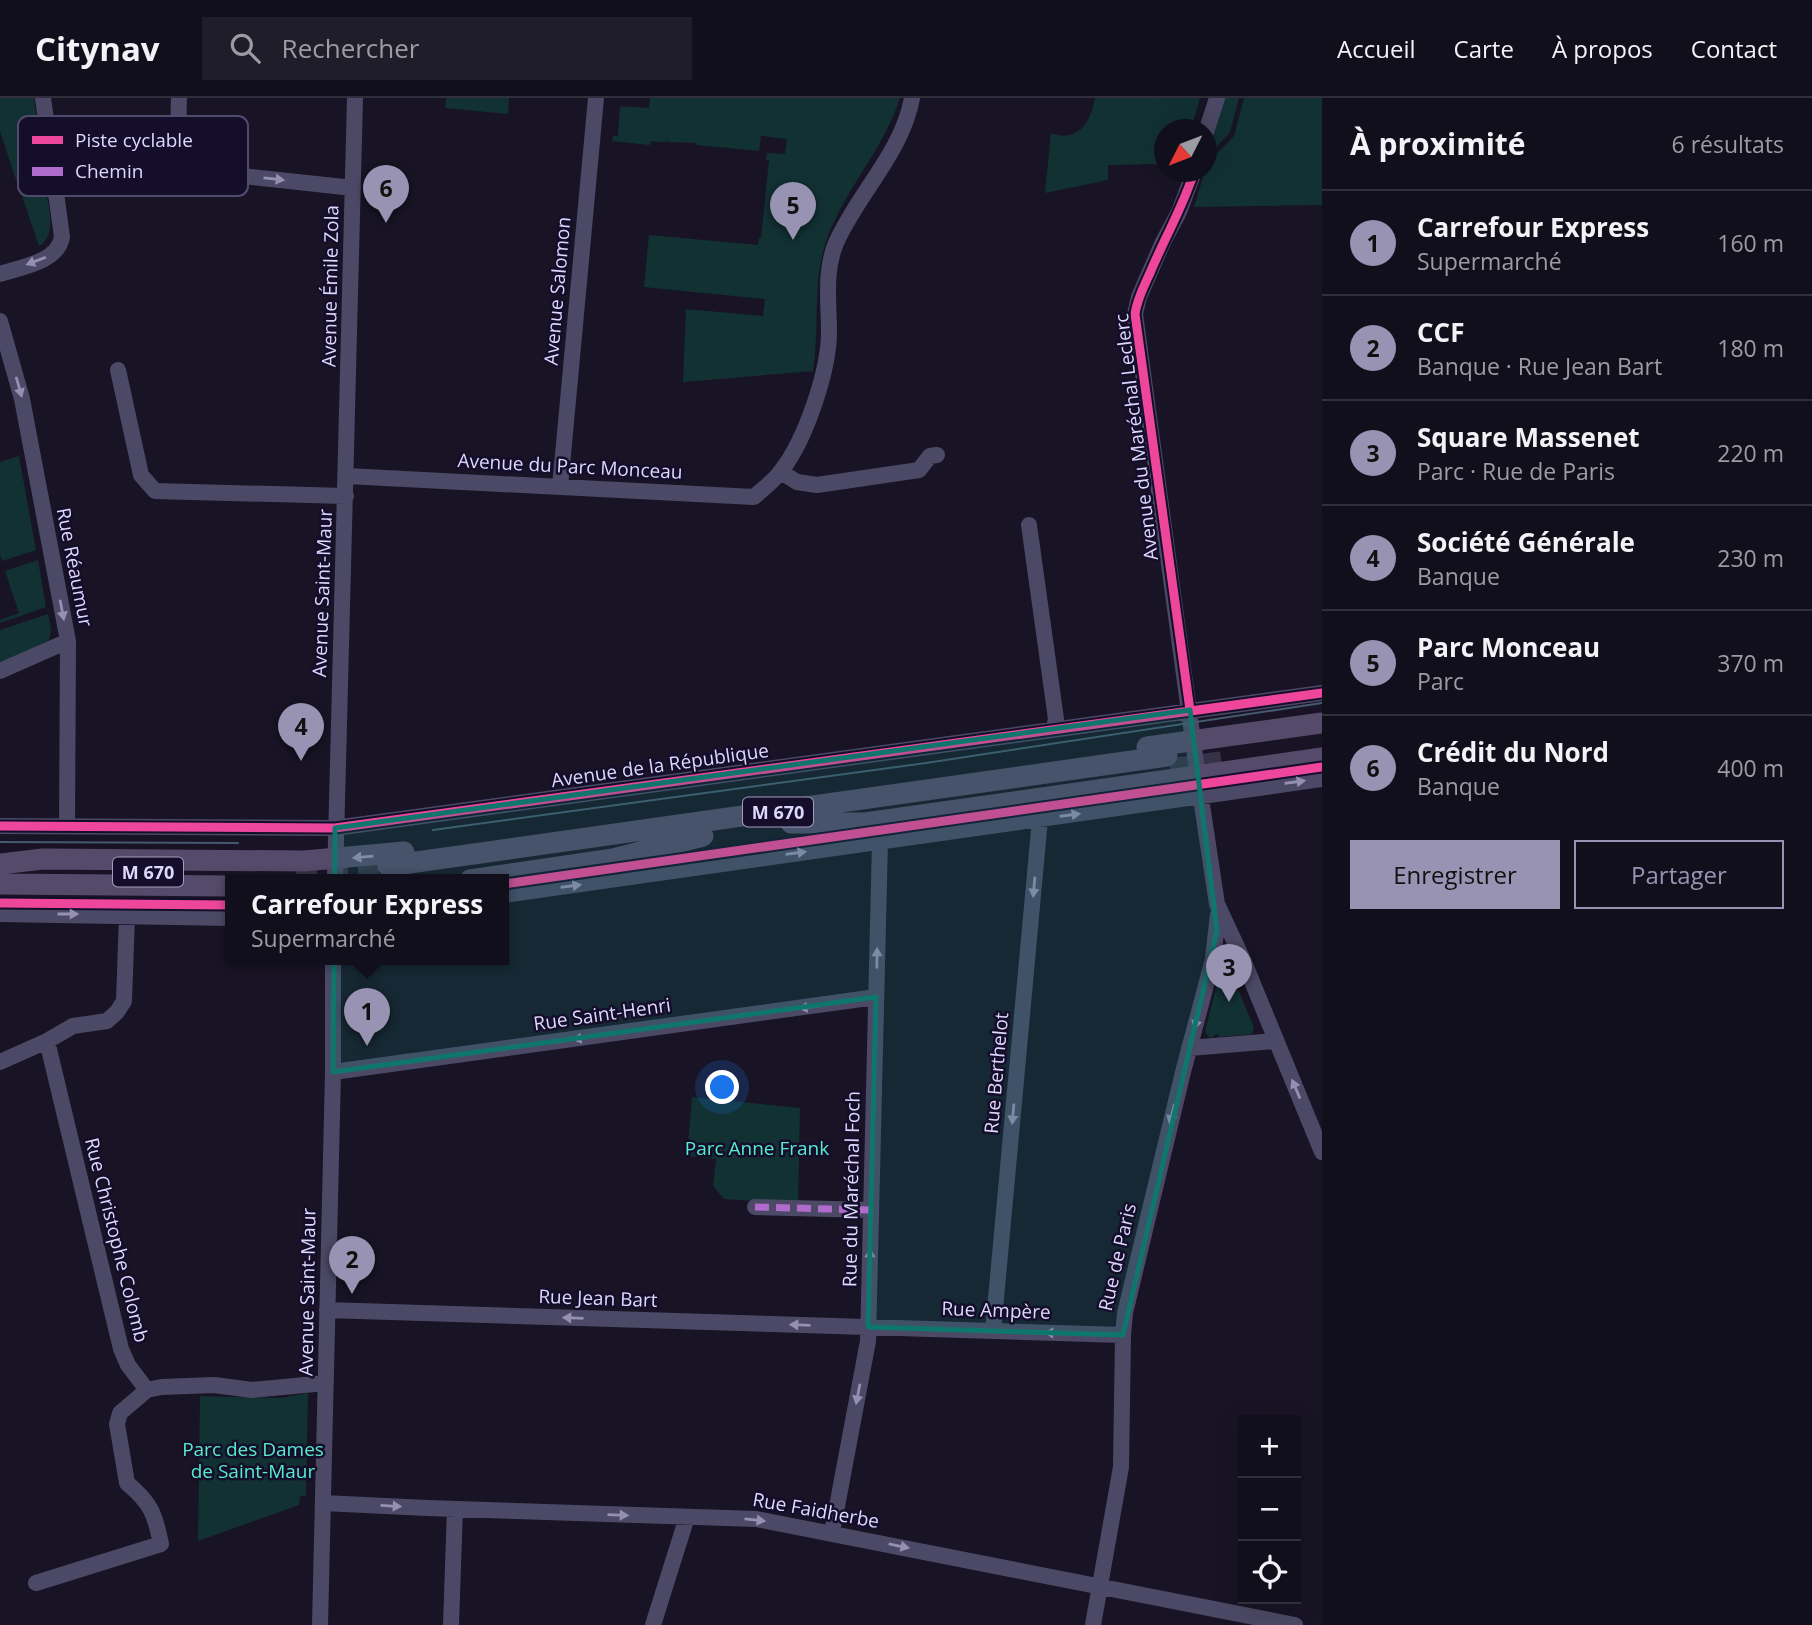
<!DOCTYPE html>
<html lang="fr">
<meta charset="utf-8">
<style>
body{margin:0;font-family:"Open Sans",sans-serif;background:#1f1d29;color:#f1f3f6}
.controls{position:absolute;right:21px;bottom:21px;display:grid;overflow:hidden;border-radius:0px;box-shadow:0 7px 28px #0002}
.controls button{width:63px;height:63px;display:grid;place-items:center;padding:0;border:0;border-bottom:2px solid #312f3b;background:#120f1c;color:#f1f3f6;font:35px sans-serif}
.compass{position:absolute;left:1154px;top:21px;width:63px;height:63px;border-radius:50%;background:#120f1c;box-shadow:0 7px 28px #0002;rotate:228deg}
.you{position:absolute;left:723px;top:990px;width:24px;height:24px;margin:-18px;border:5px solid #fff;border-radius:50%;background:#1a73e8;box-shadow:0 0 0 10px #1a73e833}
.badge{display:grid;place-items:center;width:46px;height:46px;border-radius:50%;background:#9993b3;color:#111;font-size:23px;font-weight:700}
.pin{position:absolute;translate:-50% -58px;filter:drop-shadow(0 2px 4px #0008)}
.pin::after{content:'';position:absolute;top:37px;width:24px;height:21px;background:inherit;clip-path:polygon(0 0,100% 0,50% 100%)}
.popup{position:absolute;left:225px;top:776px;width:284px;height:91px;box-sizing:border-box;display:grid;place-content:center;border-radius:0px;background:#120f1c;filter:drop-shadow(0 2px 5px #0005);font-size:23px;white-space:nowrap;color:#9c9ca3}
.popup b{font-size:26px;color:#f1f3f6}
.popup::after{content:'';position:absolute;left:50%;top:100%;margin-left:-14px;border:14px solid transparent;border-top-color:#120f1c}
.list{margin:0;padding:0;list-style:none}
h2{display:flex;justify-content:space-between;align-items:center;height:91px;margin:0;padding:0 28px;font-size:30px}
h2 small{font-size:23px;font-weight:400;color:#9c9ca3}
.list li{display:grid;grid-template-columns:46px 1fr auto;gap:21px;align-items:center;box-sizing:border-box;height:105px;padding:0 28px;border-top:2px solid #312f3b}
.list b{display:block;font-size:26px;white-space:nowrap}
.list p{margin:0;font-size:23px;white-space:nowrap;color:#9c9ca3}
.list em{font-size:23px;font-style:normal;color:#9c9ca3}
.actions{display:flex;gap:14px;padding:21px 28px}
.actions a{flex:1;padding:16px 0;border:2px solid #9993b3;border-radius:0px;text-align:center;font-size:24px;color:#9993b3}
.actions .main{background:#9993b3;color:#111}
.icon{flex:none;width:38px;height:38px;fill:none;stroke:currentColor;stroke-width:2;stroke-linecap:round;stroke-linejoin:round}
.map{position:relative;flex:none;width:1322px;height:1527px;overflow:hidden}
header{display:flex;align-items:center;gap:42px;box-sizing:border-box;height:98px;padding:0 35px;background:#120f1c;border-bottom:2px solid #312f3b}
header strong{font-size:33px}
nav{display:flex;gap:38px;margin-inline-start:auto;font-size:24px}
.search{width:490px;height:63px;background:#1f1d29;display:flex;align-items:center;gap:18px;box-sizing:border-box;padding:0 24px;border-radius:0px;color:#9c9ca3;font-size:26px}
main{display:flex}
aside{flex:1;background:#120f1c}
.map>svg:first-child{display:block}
.green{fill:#123133}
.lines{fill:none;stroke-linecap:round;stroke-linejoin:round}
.major-tunnel{stroke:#363146;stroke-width:21;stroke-dasharray:21 10;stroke-linecap:butt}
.minor{stroke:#4c4966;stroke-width:16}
.major{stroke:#564a6a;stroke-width:21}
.tram{stroke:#45596f;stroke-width:2}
.quiet{stroke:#b06ccc;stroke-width:7;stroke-dasharray:14 7;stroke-linecap:butt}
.cycleway-casing{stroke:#150e2b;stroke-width:13}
.cycleway{stroke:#ed469a;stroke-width:9}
.oneway{fill:#9590b2}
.oneway2{fill:#9a91b4}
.marked{fill:#0f766e;fill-opacity:0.2;stroke:#0f766e;stroke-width:5;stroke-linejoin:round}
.labels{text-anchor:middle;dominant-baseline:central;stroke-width:5;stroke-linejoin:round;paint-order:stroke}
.shield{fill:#150e2b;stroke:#a29bbf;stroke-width:2}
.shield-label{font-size:18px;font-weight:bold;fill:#ded8ff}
.street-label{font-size:19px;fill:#ded8ff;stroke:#150e2b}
.park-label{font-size:19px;fill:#58ebce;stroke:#150e2b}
.key{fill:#150e2b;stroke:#514b6b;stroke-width:2}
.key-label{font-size:19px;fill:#ded8ff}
</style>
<header>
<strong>Citynav</strong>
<div class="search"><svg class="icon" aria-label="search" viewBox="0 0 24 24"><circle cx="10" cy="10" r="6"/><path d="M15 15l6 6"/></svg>Rechercher</div>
<nav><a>Accueil</a><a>Carte</a><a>À propos</a><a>Contact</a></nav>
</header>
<main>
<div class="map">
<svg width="1322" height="1527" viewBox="0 0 1322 1527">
<rect width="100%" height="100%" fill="#181425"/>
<path class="green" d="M 0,0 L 34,0 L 43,73 L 16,82 L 0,33 Z
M 446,0 L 509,0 L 508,16 L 445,10 Z
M 650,0 L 900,0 C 883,53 843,93 826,144 C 812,185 820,231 813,273 L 683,284 L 686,211 L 763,218 L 765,201 L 644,189 L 649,137 L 758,147 L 759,140 L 761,140 L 769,62 L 766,62 L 767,55 L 785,56 L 787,41 L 761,38 L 759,53 L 697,47 L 696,45 L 668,44 L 668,42 L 665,44 L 651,43 L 650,47 L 612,43 L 613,38 L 618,38 L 620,8 L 649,10 Z
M 1095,0 L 1200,0 L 1191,31 L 1164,32 L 1164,66 L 1108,67 L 1108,82 L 1045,95 L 1051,35 C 1078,45 1091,24 1095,0 Z
M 1222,0 L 1239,0 L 1230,34 L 1207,60 Z
M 1244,0 L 1322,0 L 1322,107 L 1194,109 L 1207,66 L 1234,38 Z
M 44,83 C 47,103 59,136 39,148 L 20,92 Z
M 19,358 L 36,452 L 2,463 L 0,457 L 0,364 Z
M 38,462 L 46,509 L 0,525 L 0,522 L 19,515 L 5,473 Z
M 48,516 L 51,532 L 49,542 L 0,567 L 0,532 Z
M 1232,876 L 1254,930 L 1252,936 L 1218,939 L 1218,936 L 1214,937 L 1214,939 L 1210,940 L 1205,934 L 1219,878 L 1226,879 Z
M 692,999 L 800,1010 L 798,1106 L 724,1101 L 713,1088 L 716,1061 L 687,1058 Z
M 308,1295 L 306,1395 L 306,1398 L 300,1398 L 299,1407 L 198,1443 L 200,1298 L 280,1300 Z"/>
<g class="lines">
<path class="major-tunnel" d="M 1170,671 L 1227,663
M 296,774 L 388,768"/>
<path class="minor" d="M 178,34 L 179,0
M 1206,34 L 1217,0
M 49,44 L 145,32 L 178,34 L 177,71 L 353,90
M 1194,74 L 1179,114 L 1163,144 L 1139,199 L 1135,216 L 1199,687 L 1217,806 L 1244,864 L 1322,1054
M 0,176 C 21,169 58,164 62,139 L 43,0
M 0,223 L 22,301 L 68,543 L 67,728
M 118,272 L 141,377 L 155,393 L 346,398
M 781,374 L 797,384 L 817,387 L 919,372 L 930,358 L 937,357
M 347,378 L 754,399 C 763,391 774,383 781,373 C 805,343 829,273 829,234 C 829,205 824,173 836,145 C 858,95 902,55 912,0
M 560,389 L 596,0
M 1029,427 L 1056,621 L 1053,632
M 0,573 L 68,543
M 0,728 L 335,730 L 1322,595
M 335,782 L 355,0
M 504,797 L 1322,681
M 0,816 L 230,820
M 47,943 L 121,1251 L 128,1267 L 147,1292
M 1189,950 L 1276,943
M 0,964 L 47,943 L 73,928 L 107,923 L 117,914 L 124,903 L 127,817
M 333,974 L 876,899
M 755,1109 L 871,1112
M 327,1212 L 1123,1237
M 993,1233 L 1040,721
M 323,1405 L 427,1410 L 756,1421 L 1295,1527
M 832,1435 L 868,1243 L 880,743
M 36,1485 L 161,1446 C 155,1416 151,1405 127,1385 L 117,1326 L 120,1315 L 147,1292 L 161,1289 L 214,1287 L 252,1292 L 326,1285
M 320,1527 L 333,974 L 333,862
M 451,1527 L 455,1411
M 653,1527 L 687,1419
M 1093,1527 L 1121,1369 L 1123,1237 L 1125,1215 L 1183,974 L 1213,861 L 1218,816"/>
<path class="major" d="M 1147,649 L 1322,625
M 791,725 L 865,725 L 1322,660
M 0,766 L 43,761 L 304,763 L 404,754
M 388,768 L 1167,658
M 470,782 L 613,761 L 703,738
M 0,786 L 230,788"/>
<path class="tram" d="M 433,732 L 926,665 L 1322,605
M 0,744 L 238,745"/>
<path class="quiet" d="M 755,1109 L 871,1112"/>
<g class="cycleway-casing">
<path id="cycleway" d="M 1190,612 L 1135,216 C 1137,201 1144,188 1150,175 C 1164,141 1183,109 1194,74
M 0,728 L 335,730 L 1322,595
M 504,786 L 1322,669
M 0,805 L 230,807"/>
</g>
<use href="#cycleway" class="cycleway"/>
</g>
<defs><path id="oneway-solid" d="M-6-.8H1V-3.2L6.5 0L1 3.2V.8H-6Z" transform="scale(1.75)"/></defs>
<g class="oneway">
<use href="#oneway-solid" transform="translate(274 81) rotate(6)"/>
<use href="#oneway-solid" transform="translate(36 163) rotate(159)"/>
<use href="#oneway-solid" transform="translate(19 289) rotate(74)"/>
<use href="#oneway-solid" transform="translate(62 512) rotate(79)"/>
<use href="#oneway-solid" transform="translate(1295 684) rotate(-8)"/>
<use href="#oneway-solid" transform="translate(1070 717) rotate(-8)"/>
<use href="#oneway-solid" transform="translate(796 755) rotate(-8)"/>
<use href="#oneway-solid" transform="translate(571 788) rotate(-8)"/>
<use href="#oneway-solid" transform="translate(1034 789) rotate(95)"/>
<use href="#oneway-solid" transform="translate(68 816)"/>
<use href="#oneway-solid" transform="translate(877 860) rotate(-89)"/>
<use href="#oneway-solid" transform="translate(809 909) rotate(172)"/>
<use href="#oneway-solid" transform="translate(1197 921) rotate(105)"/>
<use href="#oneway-solid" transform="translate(583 940) rotate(172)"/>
<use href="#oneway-solid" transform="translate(1296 991) rotate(-113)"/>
<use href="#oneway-solid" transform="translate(1013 1016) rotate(95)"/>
<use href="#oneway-solid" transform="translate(1172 1016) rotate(104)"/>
<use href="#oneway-solid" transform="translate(870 1161) rotate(-89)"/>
<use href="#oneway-solid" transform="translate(573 1220) rotate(-178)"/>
<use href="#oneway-solid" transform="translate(800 1227) rotate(-178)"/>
<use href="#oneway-solid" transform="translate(1055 1235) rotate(-178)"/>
<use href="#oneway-solid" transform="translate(858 1296) rotate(101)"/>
<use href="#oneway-solid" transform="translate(391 1408) rotate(3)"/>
<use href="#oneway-solid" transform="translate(618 1417) rotate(2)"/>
<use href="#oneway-solid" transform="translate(755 1422) rotate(6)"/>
<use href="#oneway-solid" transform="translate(899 1448) rotate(11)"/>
</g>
<use class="oneway2" href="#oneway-solid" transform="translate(363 759) rotate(175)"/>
<path class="marked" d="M 1190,612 L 1217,833 L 1123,1237 L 868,1229 L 876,899 L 333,974 L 335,730 Z"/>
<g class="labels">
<g class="shield">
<rect x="743" y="699.5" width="70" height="29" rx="5"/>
<rect x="113" y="759.5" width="70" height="29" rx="5"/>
</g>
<g class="shield-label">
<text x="778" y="714">M 670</text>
<text x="148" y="774">M 670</text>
</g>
<g class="street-label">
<text transform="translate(330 188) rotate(-89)">Avenue Émile Zola</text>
<text transform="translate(557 193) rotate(-85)">Avenue Salomon</text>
<text transform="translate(1136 339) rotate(-97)">Avenue du Maréchal Leclerc</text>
<text transform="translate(570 368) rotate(3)">Avenue du Parc Monceau</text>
<text transform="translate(75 469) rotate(79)">Rue Réaumur</text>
<text transform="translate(322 495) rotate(-88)">Avenue Saint-Maur</text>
<text transform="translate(660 667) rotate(-8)">Avenue de la République</text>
<text transform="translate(602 916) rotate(-8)">Rue Saint-Henri</text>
<text transform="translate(996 975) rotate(-85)">Rue Berthelot</text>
<text transform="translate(851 1091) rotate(-89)">Rue du Maréchal Foch</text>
<text transform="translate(117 1142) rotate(76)">Rue Christophe Colomb</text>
<text transform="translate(1117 1159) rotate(-77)">Rue de Paris</text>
<text transform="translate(307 1194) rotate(-89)">Avenue Saint-Maur</text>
<text transform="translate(598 1200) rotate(2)">Rue Jean Bart</text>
<text transform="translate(996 1212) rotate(2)">Rue Ampère</text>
<text transform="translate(816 1412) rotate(10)">Rue Faidherbe</text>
</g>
<g class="park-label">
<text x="757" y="1050">Parc Anne Frank</text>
<text x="253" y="1351">Parc des Dames<tspan x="253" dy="22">de Saint-Maur</tspan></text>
</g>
</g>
<rect x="18" y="18" width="230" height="80" rx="10" class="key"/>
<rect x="32" y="38" width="31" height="8" fill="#ed469a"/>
<rect x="32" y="69" width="31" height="9" fill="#b06ccc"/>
<g class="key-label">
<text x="75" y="49">Piste cyclable</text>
<text x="75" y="80">Chemin</text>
</g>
</svg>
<div class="controls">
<button>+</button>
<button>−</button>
<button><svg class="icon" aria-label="locate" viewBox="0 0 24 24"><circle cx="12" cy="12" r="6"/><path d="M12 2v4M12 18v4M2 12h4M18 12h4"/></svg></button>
</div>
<svg class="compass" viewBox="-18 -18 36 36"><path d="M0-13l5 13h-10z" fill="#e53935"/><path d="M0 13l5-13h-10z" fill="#9c9ca3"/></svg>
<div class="you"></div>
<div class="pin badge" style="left:367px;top:948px">1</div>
<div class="popup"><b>Carrefour Express</b>Supermarché</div>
<div class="pin badge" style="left:352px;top:1196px">2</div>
<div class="pin badge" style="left:1229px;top:904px">3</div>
<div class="pin badge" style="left:301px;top:663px">4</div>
<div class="pin badge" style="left:793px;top:142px">5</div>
<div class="pin badge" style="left:386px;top:125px">6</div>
</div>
<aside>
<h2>À proximité<small>6 résultats</small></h2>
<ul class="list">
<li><span class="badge">1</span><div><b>Carrefour Express</b><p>Supermarché</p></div><em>160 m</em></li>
<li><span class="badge">2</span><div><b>CCF</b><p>Banque · Rue Jean Bart</p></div><em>180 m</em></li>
<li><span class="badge">3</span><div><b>Square Massenet</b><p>Parc · Rue de Paris</p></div><em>220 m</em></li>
<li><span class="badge">4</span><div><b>Société Générale</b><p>Banque</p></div><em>230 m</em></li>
<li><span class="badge">5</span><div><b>Parc Monceau</b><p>Parc</p></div><em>370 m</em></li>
<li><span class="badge">6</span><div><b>Crédit du Nord</b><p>Banque</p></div><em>400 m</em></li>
</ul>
<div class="actions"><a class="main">Enregistrer</a><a>Partager</a></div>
</aside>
</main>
